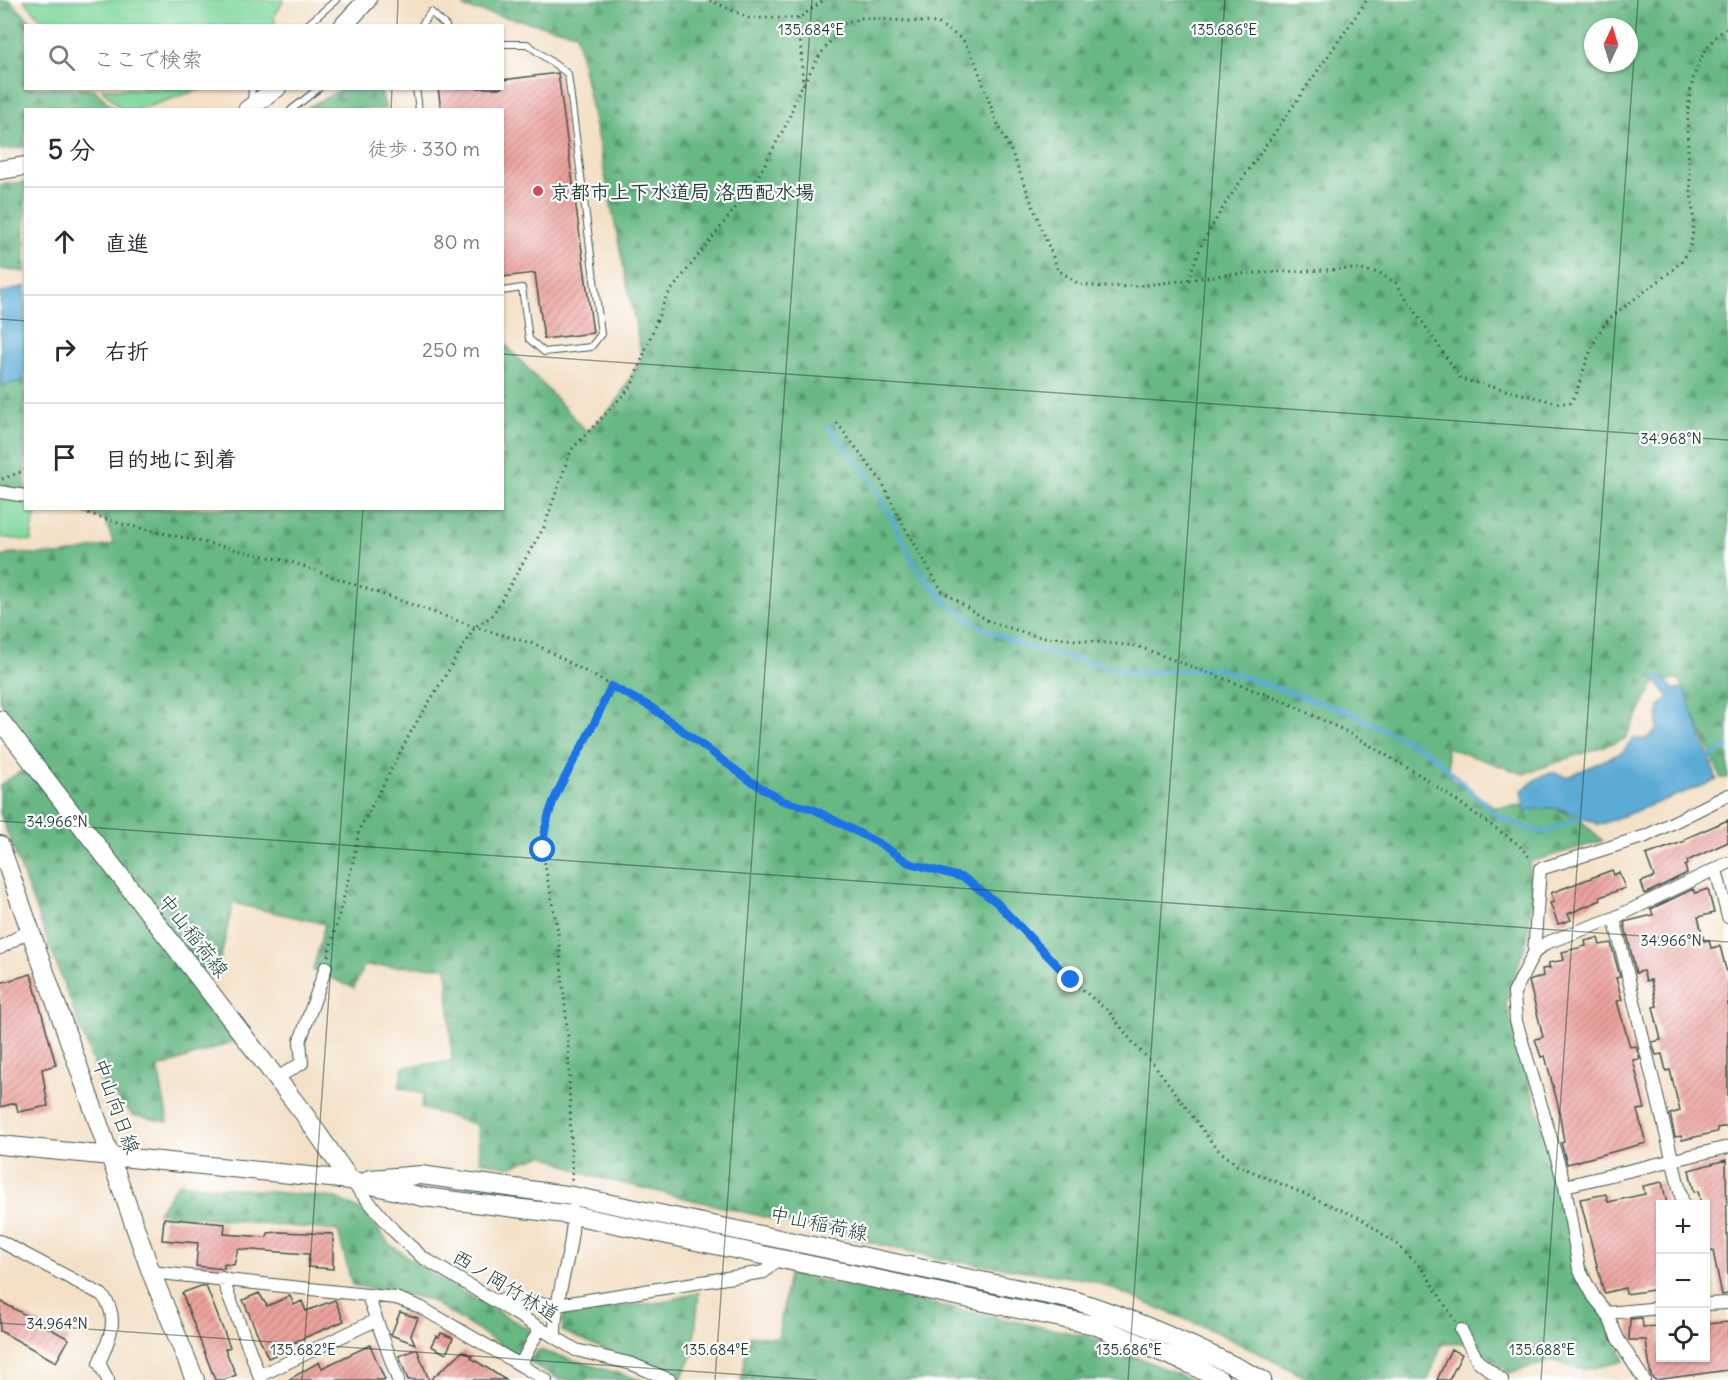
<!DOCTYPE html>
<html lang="ja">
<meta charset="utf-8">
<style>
body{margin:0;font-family:Delius,"Klee One",sans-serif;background:#f7f7f7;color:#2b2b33}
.controls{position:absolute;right:18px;bottom:18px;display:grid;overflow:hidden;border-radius:0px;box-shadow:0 2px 4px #0004}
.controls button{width:54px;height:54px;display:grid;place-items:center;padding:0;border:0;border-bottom:2px solid #e1e1e2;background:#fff;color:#2b2b33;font:30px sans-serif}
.compass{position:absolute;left:1584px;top:18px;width:54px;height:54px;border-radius:50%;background:#fff;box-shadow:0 2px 4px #0004;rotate:4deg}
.stop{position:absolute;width:18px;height:18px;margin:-14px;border:4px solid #1a73e8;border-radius:50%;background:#fff}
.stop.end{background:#1a73e8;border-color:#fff;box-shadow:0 2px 6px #0008}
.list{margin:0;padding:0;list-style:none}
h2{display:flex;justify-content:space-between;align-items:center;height:78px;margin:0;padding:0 24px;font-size:26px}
h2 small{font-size:20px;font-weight:400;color:#7c7c81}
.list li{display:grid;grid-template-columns:39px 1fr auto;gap:18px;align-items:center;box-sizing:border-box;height:108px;padding:0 24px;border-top:2px solid #e1e1e2}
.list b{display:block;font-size:22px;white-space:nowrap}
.list em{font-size:20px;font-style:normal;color:#7c7c81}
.icon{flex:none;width:33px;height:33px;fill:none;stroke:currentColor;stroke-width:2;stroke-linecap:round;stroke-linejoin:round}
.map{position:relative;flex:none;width:1728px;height:1380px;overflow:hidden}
.search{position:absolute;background:#fff;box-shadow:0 2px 4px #0004;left:24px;top:24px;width:480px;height:66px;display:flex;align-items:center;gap:15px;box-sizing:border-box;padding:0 21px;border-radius:0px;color:#7c7c81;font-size:22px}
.panel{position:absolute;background:#fff;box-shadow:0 2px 4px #0004;left:24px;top:108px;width:480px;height:402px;border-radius:0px}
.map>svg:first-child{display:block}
.green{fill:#80d79c;stroke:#508a68;stroke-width:1.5}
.forest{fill:url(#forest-firs);stroke:#447a5c;stroke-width:1.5;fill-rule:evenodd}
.water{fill:#5babd5;stroke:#3d7484;stroke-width:1.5}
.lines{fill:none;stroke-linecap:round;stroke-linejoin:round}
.stream{stroke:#5babd5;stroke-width:4.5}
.building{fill:url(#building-hatch)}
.lane-casing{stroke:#3f554a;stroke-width:8}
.street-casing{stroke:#3f554a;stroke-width:14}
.secondary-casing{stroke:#3f554a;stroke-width:20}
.path{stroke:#3f554a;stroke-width:3;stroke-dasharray:1.5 4.5;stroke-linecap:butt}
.lane{stroke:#fff;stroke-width:6}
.street{stroke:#fff;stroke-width:12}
.secondary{stroke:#fff;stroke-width:18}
.route{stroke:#1a73e8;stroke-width:8}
.ticks{fill:none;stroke:#1f3d34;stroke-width:1.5;stroke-opacity:0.45}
.poi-dot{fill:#d1495b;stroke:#fff;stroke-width:2}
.labels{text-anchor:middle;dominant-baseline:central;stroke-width:4.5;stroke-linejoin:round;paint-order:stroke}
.poi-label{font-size:20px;font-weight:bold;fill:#1f3d34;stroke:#fff;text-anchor:start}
.street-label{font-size:20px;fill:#1f3d34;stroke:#fff}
.ticks-label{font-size:15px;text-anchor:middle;fill:#1f3d34;stroke:#fff;stroke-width:4.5;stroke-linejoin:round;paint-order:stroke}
</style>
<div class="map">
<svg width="1728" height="1380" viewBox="0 0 1728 1380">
<defs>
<pattern id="forest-firs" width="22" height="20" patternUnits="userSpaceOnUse" patternTransform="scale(1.5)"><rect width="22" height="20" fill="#68b884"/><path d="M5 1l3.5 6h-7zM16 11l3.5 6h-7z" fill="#55976d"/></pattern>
<pattern id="building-hatch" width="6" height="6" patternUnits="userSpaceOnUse" patternTransform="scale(1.5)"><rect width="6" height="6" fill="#eca19c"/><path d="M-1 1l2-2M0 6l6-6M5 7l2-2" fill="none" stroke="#bf8480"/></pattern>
</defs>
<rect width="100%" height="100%" fill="#fff"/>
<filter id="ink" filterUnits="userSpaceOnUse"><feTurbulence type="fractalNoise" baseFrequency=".0167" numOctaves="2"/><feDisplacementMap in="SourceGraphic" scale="12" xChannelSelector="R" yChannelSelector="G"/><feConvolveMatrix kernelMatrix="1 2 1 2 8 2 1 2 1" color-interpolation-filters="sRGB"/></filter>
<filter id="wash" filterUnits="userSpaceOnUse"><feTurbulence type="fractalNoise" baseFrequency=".008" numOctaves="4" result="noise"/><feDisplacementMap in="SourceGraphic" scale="24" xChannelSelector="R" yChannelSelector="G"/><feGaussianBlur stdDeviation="1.35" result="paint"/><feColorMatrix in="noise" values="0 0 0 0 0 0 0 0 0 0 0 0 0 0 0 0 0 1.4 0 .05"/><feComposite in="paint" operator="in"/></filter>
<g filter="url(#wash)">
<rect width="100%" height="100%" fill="#f3e0c6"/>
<path class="green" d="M 24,0 L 284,0 L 274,17 L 276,26 L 47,25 Z
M 102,89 L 201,89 L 140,109 L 121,109 Z
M 0,498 L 25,503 L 26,508 L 36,509 L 31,541 L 0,537 Z"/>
<path class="forest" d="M 0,0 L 9,0 L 34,25 L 26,26 L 26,88 L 94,89 L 114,109 L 26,110 L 25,147 L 0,150 Z
M 463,0 L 1728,0 L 1728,778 L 1721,778 L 1679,679 L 1655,682 L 1625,739 L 1523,774 L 1446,747 L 1451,779 L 1494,807 L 1547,804 L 1578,818 L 1603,841 L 1529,862 L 1533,897 L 1527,939 L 1506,1003 L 1582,1262 L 1624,1361 L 1585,1370 L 1553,1361 L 1509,1373 L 1472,1343 L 1442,1344 L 1428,1380 L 1311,1380 L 1216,1332 L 1091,1280 L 941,1259 L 588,1175 L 543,1155 L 509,1167 L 480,1161 L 477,1125 L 421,1108 L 424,1094 L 399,1088 L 403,1067 L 452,1061 L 447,967 L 364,966 L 354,988 L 313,970 L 325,924 L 233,903 L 218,970 L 191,973 L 223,1016 L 232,1042 L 158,1068 L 168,1122 L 133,1115 L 100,1081 L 0,813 L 0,785 L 36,761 L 0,700 L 0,558 L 12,553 L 61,555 L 114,544 L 105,520 L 75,509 L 502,508 L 503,342 L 587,432 L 616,403 L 642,357 L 576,33 L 465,8 ZM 1593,27 L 1629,27 L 1629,63 L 1593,63 Z
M 344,88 L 380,89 L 386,109 L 305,109 Z
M 25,182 L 25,272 L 0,269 L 0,185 Z
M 0,370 L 25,376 L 25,491 L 0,486 Z
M 178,1183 L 336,1198 L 365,1212 L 389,1244 L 433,1275 L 530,1330 L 517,1355 L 428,1299 L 352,1285 L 338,1231 L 158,1213 Z
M 789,1274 L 1090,1337 L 1191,1380 L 741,1380 L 750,1336 L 778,1338 Z
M 699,1292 L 693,1355 L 680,1380 L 673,1380 L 562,1331 L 564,1313 L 663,1302 Z
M 539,1350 L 642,1380 L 560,1380 L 528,1361 Z"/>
<path class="water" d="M 25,286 L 25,380 L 1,386 L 0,293 Z
M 1651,676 L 1662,676 L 1673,689 L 1684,688 L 1717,780 L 1599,825 C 1571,812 1557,802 1525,812 L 1521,791 C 1538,779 1547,766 1567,777 L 1623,752 L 1633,739 L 1646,739 L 1657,730 L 1659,706 L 1669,697 Z"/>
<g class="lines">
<path class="stream" d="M 829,428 L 873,482 L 918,570 L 949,605 L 984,629 L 1026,647 L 1132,673 L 1216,668 L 1349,712 L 1430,753 L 1498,816 L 1530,830 L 1546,832 L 1582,817
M 1709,757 L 1728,747"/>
</g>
<g id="blocks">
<path class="building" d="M 558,73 L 593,333 L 544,339 L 535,273 L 502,277 L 502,110 L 441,110 L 438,88 L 502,88 L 502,80 Z
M 1728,820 L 1728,842 L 1687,861 L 1688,864 L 1685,866 L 1687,873 L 1645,894 L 1641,882 L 1654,877 L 1646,855 L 1685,841 L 1684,839 Z
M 1612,870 L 1614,875 L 1619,872 L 1625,888 L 1600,897 L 1601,900 L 1568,914 L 1571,920 L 1558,924 L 1550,903 L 1554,902 L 1551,893 Z
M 1693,889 L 1695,893 L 1708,889 L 1714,913 L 1698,917 L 1704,941 L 1709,940 L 1711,948 L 1720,946 L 1728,977 L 1728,1126 L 1717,1128 L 1717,1132 L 1682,1140 L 1681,1136 L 1675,1137 L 1670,1114 L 1680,1111 L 1670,1070 L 1666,1071 L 1662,1054 L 1656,1055 L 1652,1042 L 1661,1040 L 1653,1007 L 1657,1006 L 1651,980 L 1646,981 L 1643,971 L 1636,973 L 1624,922 L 1653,915 L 1651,909 Z
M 1598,938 L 1600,945 L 1611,943 L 1620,977 L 1616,978 L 1622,1000 L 1617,1001 L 1630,1047 L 1636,1046 L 1640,1059 L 1633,1060 L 1645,1109 L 1637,1110 L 1646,1143 L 1567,1164 L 1561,1143 L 1564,1142 L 1558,1105 L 1545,1056 L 1541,1057 L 1535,1039 L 1543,1037 L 1529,981 L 1543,976 L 1542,969 L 1550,968 L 1548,963 L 1564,960 L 1562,952 L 1586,946 L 1585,941 Z
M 31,974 L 56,1065 L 42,1069 L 48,1106 L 18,1112 L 16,1103 L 0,1107 L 0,983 Z
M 1726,1160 L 1728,1294 L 1722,1295 L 1713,1251 L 1710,1251 L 1706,1230 L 1706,1204 L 1701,1204 L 1698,1191 L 1694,1192 L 1689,1170 Z
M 1662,1182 L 1667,1204 L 1660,1204 L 1660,1208 L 1657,1209 L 1660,1223 L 1660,1289 L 1626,1294 L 1625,1288 L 1604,1293 L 1580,1199 L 1606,1194 L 1608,1202 L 1645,1194 L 1643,1186 Z
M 164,1218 L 225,1224 L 224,1234 L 267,1237 L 268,1233 L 279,1232 L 333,1234 L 333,1269 L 308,1267 L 309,1254 L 238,1249 L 234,1265 L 224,1264 L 224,1269 L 196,1266 L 198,1243 L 162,1240 Z
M 201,1286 L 206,1286 L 230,1347 L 225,1349 L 236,1375 L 224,1380 L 215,1380 L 182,1293 Z
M 259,1293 L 267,1306 L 290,1296 L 294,1305 L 302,1301 L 306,1311 L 335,1300 L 344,1321 L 280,1348 L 282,1352 L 268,1358 L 243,1300 Z
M 0,1301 L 69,1339 L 56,1362 L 0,1331 Z
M 400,1312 L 418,1318 L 411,1335 L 415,1344 L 391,1335 Z
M 1642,1318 L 1643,1327 L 1660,1326 L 1660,1358 L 1706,1358 L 1706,1324 L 1728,1322 L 1728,1370 L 1655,1380 L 1651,1376 L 1646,1340 L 1629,1340 L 1630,1319 Z
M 441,1333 L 453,1338 L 446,1354 L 431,1346 L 436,1336 L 439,1337 Z
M 370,1345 L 385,1380 L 288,1380 L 319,1362 L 322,1368 Z
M 417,1349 L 429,1380 L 408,1380 L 399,1356 Z
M 1451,1349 L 1462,1354 L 1449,1380 L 1437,1380 Z
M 463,1351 L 472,1356 L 471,1358 L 506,1380 L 430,1380 Z"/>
</g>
</g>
<g filter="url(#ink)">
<use href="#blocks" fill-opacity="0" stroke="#3f554a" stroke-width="1.5"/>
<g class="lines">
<g class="lane-casing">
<path id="lane" d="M 306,26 L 336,0
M 421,26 L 431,12 L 446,26
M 502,44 L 527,44 L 568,74 L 601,334 L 591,347 L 544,352 L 529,339 L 522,288 L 502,291
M 416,88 L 419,110
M 251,103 L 252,88
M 291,110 L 319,88"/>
</g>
<g class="street-casing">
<path id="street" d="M 0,492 L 26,496
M 1716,870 L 1728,917
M 1614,918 L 1683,1204
M 0,948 L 30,930
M 1534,953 L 1546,943 L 1614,918 L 1728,863
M 277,1078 L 302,1063 L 300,1041 L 326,967
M 351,1181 L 395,1232 L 422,1257 L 576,1350 L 632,1364 L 670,1380
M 1565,1186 L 1728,1147
M 0,1241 L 102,1295 C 121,1317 109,1340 99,1363 L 108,1380
M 151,1272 L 396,1298 L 420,1307 L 546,1380
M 222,1278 L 261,1380
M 368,1296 L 398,1380
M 496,1300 L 557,1305 L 764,1272 L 780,1257
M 1706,1304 L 1728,1303
M 1607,1313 L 1660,1308
M 1461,1330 L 1478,1361 L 1502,1380
M 555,1336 C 554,1293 574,1254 573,1210
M 520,1365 L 540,1328
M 259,1376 L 376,1320
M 1644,1380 L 1618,1339 L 1607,1313 L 1594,1297 L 1579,1269 L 1565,1186 L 1516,1021 L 1514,993 L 1534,953 L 1540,869 L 1646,836 L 1728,795"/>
</g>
<g class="secondary-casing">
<path id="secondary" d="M 343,26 L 367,0
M 247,110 L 277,88
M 0,170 L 26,166
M 0,720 L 304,1114 L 350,1180
M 0,845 L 151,1272 L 195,1380
M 0,1145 L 350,1180 L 423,1197 L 573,1215 L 1094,1325 L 1190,1364 L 1220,1380
M 370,1179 L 421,1175 L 573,1196 L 1077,1301 C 1142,1322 1202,1349 1262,1380"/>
</g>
<path class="path" d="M 710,0 L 749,18 L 799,18 L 824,0
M 799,18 L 803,85
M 1189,280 L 1229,274 L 1354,269 L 1380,273 L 1396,283 L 1461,379 L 1558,403 L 1570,403 L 1576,394 C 1582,375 1593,337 1606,323 C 1624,302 1680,272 1688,251 C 1696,233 1693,212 1691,193 C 1687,139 1677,62 1728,27
M 837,423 L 882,482 L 902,523 L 942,591 L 990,622 L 1036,636 L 1137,646 L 1288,703 L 1347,732 L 1423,777 L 1518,844 L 1531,859
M 2,479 L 26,470
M 71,508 L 122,524 L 291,562 L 475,627 L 537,645 L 651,707 L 749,780 L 783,801 L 813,809 L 882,845 L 909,863 L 964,878 L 996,902 L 1071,980 L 1110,1013 L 1134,1044 L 1156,1067 L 1216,1148 L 1237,1165 L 1360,1218 L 1398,1245 L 1424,1271 L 1455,1321
M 328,956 L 353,862 L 359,830 L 412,730 L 475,627 L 492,616 L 544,527 L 571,450 L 631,387 L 666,297 L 754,184 L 788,121 L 797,95 L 818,58 L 843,24 L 862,18 L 938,23 L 963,40 L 975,61 L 995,118 L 1012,153 L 1058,270 L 1079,284 L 1103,287 L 1137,286 L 1188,280 L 1202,243 L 1227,201 L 1367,0
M 572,1180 L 568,1037 L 558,932 L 542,850 L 543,827 L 558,788 L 592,729 L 611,686"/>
<use href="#lane" class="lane"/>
<use href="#street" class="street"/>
<use href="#secondary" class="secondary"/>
</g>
</g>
<g class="lines" filter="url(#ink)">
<path class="route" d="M 543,850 C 544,802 571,770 591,729 C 599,715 604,701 611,686 L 651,707 L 749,780 L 783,801 L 813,809 L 882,845 L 909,863 L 964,878 L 996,902 L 1071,980"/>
</g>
<path class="ticks" d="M 397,26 L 398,0M 391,110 L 392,88M 0,319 L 26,321M 502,354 L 1728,440M 0,821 L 1728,942M 0,1323 L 817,1380M 302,1380 L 363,508M 715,1380 L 812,0M 1128,1380 L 1225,0M 1541,1380 L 1638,0"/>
<circle class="poi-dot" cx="538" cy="191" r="6"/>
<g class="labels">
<g class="poi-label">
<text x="550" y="191">京都市上下水道局 洛西配水場</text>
</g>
<g class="street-label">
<text transform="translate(194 935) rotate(52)">中山稲荷線</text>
<text transform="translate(117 1106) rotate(70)">中山向日線</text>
<text transform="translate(819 1223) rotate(12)">中山稲荷線</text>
<text transform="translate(506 1285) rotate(31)">西ノ岡竹林道</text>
</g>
</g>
<g class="ticks-label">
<text x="811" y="35">135.684°E</text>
<text x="1224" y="35">135.686°E</text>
<text x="1671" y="444">34.968°N</text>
<text x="57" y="827">34.966°N</text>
<text x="1671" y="946">34.966°N</text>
<text x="57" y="1329">34.964°N</text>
<text x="303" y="1355">135.682°E</text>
<text x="716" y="1355">135.684°E</text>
<text x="1129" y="1355">135.686°E</text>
<text x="1542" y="1355">135.688°E</text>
</g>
</svg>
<div class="controls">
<button>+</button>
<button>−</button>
<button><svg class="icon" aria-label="locate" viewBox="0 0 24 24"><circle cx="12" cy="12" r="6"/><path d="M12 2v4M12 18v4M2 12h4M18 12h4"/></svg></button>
</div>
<svg class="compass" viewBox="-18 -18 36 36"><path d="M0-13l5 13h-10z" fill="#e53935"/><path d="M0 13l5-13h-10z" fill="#7c7c81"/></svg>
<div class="stop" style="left:543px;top:850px"></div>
<div class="stop end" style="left:1071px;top:980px"></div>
<div class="search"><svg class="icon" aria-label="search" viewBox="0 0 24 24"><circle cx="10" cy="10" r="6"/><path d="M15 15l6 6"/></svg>ここで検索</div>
<section class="panel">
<h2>5 分<small>徒歩 · 330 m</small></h2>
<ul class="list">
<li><svg class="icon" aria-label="ahead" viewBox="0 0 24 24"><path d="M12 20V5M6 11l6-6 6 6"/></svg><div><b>直進</b></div><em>80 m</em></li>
<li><svg class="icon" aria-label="right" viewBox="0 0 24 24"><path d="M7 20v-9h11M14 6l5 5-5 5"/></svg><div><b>右折</b></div><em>250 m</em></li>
<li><svg class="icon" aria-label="arrive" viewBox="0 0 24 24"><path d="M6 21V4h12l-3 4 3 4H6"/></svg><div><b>目的地に到着</b></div></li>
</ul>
</section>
</div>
